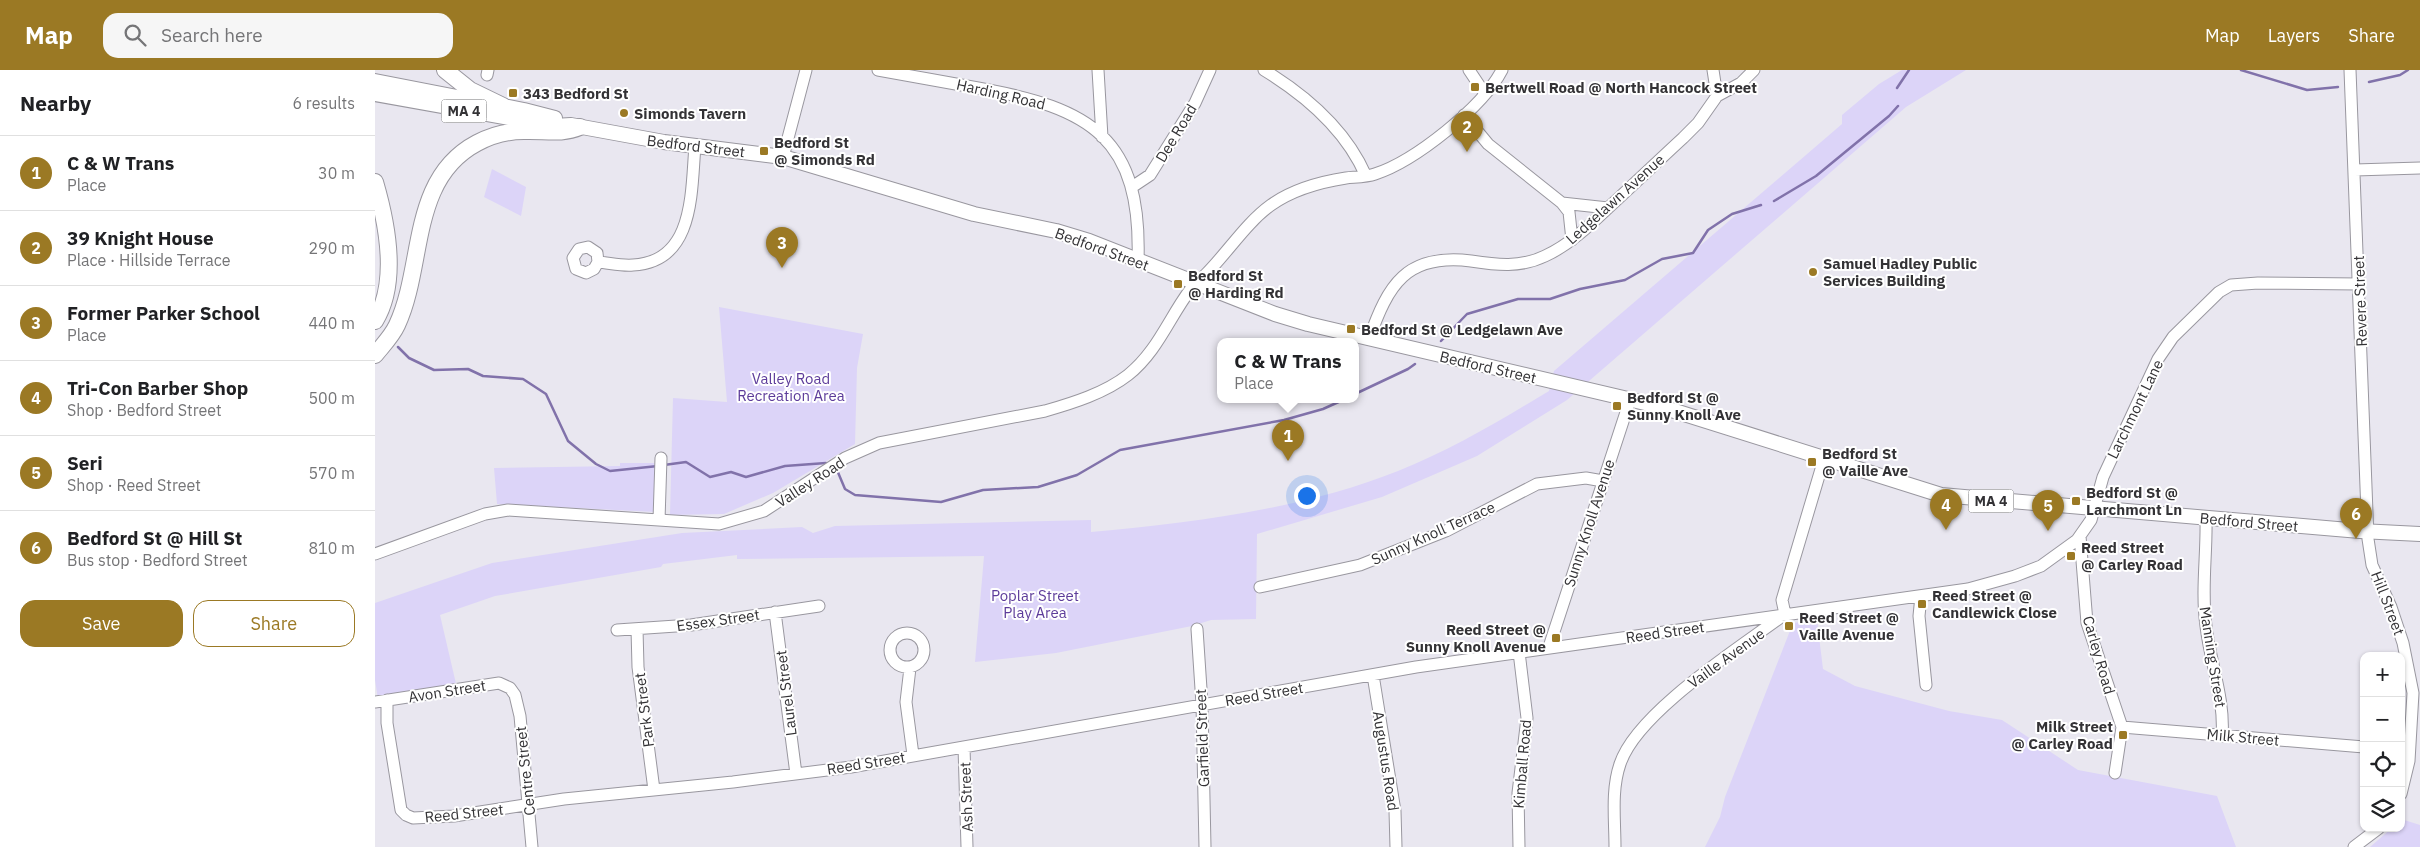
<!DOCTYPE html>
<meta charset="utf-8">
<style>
body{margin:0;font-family:"IBM Plex Sans",sans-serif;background:#f6f6f6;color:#202124}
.controls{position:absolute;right:15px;bottom:15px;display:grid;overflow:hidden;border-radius:10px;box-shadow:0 1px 4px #0004}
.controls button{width:45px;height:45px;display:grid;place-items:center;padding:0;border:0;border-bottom:1px solid #e0e0e0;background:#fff;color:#202124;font:25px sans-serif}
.you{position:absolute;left:931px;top:425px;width:18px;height:18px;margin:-12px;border:4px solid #fff;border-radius:50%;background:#1a73e8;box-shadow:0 0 0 8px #1a73e833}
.badge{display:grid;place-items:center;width:32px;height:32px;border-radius:50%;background:#9b7924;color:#fff;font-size:16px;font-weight:700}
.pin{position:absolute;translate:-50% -41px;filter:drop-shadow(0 1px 2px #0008)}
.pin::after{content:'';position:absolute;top:26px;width:18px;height:15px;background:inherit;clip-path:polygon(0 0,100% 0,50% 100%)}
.popup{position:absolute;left:842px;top:268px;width:142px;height:65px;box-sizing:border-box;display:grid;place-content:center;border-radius:10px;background:#fff;filter:drop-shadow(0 1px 4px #0005);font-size:16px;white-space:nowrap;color:#757577}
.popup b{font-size:19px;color:#202124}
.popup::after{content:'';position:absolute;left:50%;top:100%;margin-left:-10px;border:10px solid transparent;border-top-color:#fff}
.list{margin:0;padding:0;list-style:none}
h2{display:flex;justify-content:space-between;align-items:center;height:65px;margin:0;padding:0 20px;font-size:21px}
h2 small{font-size:16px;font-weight:400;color:#757577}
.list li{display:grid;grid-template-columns:32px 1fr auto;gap:15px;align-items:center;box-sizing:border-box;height:75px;padding:0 20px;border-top:1px solid #e0e0e0}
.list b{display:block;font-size:19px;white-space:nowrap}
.list p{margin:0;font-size:16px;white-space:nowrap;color:#757577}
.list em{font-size:16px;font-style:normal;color:#757577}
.actions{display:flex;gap:10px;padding:15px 20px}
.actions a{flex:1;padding:11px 0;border:1px solid #9b7924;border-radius:15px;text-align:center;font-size:18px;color:#9b7924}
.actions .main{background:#9b7924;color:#fff}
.icon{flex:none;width:28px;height:28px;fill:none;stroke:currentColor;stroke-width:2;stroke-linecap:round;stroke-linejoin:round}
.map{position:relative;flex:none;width:2045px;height:777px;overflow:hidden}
header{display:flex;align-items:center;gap:30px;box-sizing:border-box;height:70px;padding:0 25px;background:#9b7924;color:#fff}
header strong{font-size:24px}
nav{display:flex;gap:28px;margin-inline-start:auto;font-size:18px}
.search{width:350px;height:45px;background:#f6f6f6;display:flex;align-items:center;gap:12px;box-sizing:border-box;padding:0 18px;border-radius:15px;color:#757577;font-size:19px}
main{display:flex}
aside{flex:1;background:#fff}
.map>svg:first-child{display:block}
.green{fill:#dcd4f8}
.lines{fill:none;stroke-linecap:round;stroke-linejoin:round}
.stream{stroke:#8172aa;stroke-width:2.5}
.minor-casing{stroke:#99979f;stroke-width:13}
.major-casing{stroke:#99979f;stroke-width:16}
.highway-casing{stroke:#99979f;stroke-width:18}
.minor{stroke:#fff;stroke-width:11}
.major{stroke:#fff;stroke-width:14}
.highway{stroke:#fff;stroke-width:16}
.poi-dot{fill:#9b7924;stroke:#fff;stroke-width:2}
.labels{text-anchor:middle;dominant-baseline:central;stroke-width:4;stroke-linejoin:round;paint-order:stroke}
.shield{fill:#fff;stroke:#707072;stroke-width:1}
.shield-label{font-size:14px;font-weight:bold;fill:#333235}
.poi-label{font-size:15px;font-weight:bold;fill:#333235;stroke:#fff;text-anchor:start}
.street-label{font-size:15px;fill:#333235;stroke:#fff}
.park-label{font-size:15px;fill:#5d3c9a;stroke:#fff}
</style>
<header>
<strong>Map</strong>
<div class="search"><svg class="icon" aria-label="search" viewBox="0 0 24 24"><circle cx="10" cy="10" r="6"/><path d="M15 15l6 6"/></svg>Search here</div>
<nav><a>Map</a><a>Layers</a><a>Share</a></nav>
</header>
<main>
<aside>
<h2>Nearby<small>6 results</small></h2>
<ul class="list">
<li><span class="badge">1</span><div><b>C &amp; W Trans</b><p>Place</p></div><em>30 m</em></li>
<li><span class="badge">2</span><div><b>39 Knight House</b><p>Place · Hillside Terrace</p></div><em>290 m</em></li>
<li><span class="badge">3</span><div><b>Former Parker School</b><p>Place</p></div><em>440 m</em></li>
<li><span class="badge">4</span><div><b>Tri-Con Barber Shop</b><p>Shop · Bedford Street</p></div><em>500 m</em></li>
<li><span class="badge">5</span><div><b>Seri</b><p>Shop · Reed Street</p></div><em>570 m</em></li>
<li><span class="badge">6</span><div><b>Bedford St @ Hill St</b><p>Bus stop · Bedford Street</p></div><em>810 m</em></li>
</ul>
<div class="actions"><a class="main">Save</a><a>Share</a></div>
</aside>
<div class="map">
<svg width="2045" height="777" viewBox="0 0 2045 777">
<rect width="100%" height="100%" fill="#e9e7f0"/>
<path class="green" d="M 1527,0 L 1591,0 L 1531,37 L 1192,330 L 1102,386 L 1007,427 L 882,464 L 881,549 L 836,550 L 817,556 L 681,583 L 600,592 L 609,486 L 362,489 L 362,485 L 288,494 L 286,497 L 120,526 L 65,545 L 82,618 L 3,629 L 0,610 L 0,533 L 117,493 L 307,463 L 427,457 L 438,463 L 460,456 L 716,450 L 716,462 C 817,453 928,439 1023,401 C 1076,380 1126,350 1174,321 L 1179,301 L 1467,54 L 1467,45 L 1504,14 Z
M 117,99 L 151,117 L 146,146 L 109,127 Z
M 344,237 L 488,264 L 482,298 L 480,374 L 398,423 L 349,444 L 295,445 L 298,328 L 352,332 Z
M 245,393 L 279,393 L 280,442 L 122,434 L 119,398 L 245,396 Z
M 1442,550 L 1448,599 L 1480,616 L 1574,641 L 1627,650 L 1703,700 L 1842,726 L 1861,777 L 1330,777 L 1345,747 L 1350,727 L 1418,553 Z
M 2026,749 L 2045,755 L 2045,777 L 1995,777 L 2017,758 L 2026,758 Z"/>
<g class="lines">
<path class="stream" d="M 1866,0 L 1932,20 L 1963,17
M 1994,12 L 2025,5 L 2033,0
M 1522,18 L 1534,0
M 1399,131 L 1441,106 L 1514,46 L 1523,36
M 1066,271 L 1092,244 L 1143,229 L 1175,229 L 1205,219 L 1250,210 L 1287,189 L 1318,183 L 1333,160 L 1357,144 L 1386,135
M 23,277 L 34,288 L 59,300 L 93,299 L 108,306 L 148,309 L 171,324 L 193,371 L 221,394 L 235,401 L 283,396
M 980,324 L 1033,299 L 1040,294
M 289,395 L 311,392 L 335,407 L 356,402 L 371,407 L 410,396 L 451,393
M 462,400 L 470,419 L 480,425 L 566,432 L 608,420 L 663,417 L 702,405 L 745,380 L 909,350 L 948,339 L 968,330"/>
<g class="minor-casing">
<path id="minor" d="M 503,0 C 536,6 570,12 603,18 C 716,38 767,68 763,191
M 723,0 L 727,67
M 889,0 C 930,25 971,60 991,106
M 1094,0 L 1110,24
M 1338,0 L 1342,26
M 1975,0 L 1993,469 L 1997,495 L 2016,537 L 2028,573 L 2038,623 L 2034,691 L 2026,724
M 112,5 L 113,0
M 1089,45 L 1113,74 L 1187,133 L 1194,142 L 1197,170
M 408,87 L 431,0
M 1980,100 L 2045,98
M 757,117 L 775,105 L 820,33 L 835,0
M 1187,133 L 1233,138
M 223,192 L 222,183 L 213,177 L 204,179 L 198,188 L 201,199 L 211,203 L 219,199 L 223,192 C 235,193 246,196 258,195 C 320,192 316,121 320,76
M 994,269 C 1013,215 1031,183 1096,191 C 1122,195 1145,198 1170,186 C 1194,175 1214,156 1233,138 C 1258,115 1283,91 1308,68 L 1323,53 L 1342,26 L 1366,13 L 1379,0
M 1831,448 C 1832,484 1826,520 1831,556 C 1835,592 1850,629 1847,666
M 284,450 L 286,388
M 1705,466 L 1712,553 L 1747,657 L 1740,703
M 0,484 L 110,444 L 133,440 L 344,454 L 389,441 L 470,388 L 504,373 L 670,341 C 698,333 730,323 753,305 C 782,282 794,248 815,220 C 820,214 826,209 831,204 C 853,182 871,153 896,135 C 917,120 945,112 971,108 C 980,107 991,107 1000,104 C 1040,91 1108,37 1127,0
M 885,517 L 985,495 L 1071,461 L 1162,414 L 1211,408 L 1228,411
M 1546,526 L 1544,546 L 1551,615
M 400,542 L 421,704
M 262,559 L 263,597 L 279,720
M 822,559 L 827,634 L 830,777
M 242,560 L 316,555 L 444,536
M515 580a17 17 0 1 1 34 0a17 17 0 1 1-34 0Z
M 1174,577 L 1255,330
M 535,598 L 531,632 L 538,685
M 998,605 L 1020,741 L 1021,777
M 12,630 L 12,653 L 26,740 L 31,745 L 38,748 L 79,746 L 189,729 L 358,712 L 476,697 L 1041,597 L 1593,519 L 1640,506 L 1666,496 L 1702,470 L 1716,450 L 1728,407 L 1783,289 L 1798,267 L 1844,222 L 1856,215 L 1883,213 L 1984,214
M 0,632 L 124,613 L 135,618 L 140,625 L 145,646 L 157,777
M 1747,657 L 1989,677
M 589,677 L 592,777
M 1144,777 L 1143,723 L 1152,648 L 1144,582
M 1240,777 C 1240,750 1236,720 1245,694 C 1262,642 1366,577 1410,544 L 1407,530 L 1449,389
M 1979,777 L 2004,758"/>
</g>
<g class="major-casing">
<path id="major" d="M 0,11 L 149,40 L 180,48
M 0,24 L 179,56 L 196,55 L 289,72 L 408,87 L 599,144 L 681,161 L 714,171 L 900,244 L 933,254 L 1287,337 L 1566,425 L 1985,461 L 2045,464"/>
</g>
<g class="highway-casing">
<path id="highway" d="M 70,0 L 95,20 L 128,36
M 0,112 C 12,153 24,212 0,251
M 0,285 C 8,275 17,266 22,255 C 50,195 34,109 102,73 C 117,65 132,61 149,61 C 169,60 186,65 205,57"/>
</g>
<use href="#minor" class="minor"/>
<use href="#major" class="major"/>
<use href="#highway" class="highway"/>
</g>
<g class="poi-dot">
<rect x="1095" y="12" width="10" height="10" rx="2.5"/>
<rect x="133" y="18" width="10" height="10" rx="2.5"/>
<circle cx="249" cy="43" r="5"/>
<rect x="384" y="76" width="10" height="10" rx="2.5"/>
<circle cx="1438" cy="202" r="5"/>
<rect x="798" y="209" width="10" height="10" rx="2.5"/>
<rect x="971" y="254" width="10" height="10" rx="2.5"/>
<rect x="1237" y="331" width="10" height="10" rx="2.5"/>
<rect x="1432" y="387" width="10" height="10" rx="2.5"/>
<rect x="1696" y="426" width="10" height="10" rx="2.5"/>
<rect x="1691" y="481" width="10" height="10" rx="2.5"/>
<rect x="1542" y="529" width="10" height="10" rx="2.5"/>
<rect x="1409" y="551" width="10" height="10" rx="2.5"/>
<rect x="1176" y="563" width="10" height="10" rx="2.5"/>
<rect x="1743" y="660" width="10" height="10" rx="2.5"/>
</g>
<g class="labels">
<g class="shield">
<rect x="66.5" y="29.5" width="45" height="23" rx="4"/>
<rect x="1593.5" y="419.5" width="45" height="23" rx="4"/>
</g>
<g class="shield-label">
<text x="89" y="41">MA 4</text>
<text x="1616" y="431">MA 4</text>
</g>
<g class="poi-label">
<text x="1110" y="17">Bertwell Road @ North Hancock Street</text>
<text x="148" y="23">343 Bedford St</text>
<text x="259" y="43">Simonds Tavern</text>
<text x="399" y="72">Bedford St<tspan x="399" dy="17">@ Simonds Rd</tspan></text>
<text x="1448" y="193">Samuel Hadley Public<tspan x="1448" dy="17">Services Building</tspan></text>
<text x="813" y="205">Bedford St<tspan x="813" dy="17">@ Harding Rd</tspan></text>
<text x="986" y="259">Bedford St @ Ledgelawn Ave</text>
<text x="1252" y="327">Bedford St @<tspan x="1252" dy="17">Sunny Knoll Ave</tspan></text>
<text x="1447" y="383">Bedford St<tspan x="1447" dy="17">@ Vaille Ave</tspan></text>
<text x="1711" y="422">Bedford St @<tspan x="1711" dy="17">Larchmont Ln</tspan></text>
<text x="1706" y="477">Reed Street<tspan x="1706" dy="17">@ Carley Road</tspan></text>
<text x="1557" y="525">Reed Street @<tspan x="1557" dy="17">Candlewick Close</tspan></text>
<text x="1424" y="547">Reed Street @<tspan x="1424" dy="17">Vaille Avenue</tspan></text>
<text x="1171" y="559" text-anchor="end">Reed Street @<tspan x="1171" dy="17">Sunny Knoll Avenue</tspan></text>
<text x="1738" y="656" text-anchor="end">Milk Street<tspan x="1738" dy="17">@ Carley Road</tspan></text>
</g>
<g class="street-label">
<text transform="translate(626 24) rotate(13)">Harding Road</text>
<text transform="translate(801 63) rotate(-59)">Dee Road</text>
<text transform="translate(321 76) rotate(7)">Bedford Street</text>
<text transform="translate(1240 129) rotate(-42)">Ledgelawn Avenue</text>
<text transform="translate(727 179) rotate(20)">Bedford Street</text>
<text transform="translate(1985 231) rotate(-92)">Revere Street</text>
<text transform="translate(1113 297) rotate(13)">Bedford Street</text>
<text transform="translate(1760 339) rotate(-64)">Larchmont Lane</text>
<text transform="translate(435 412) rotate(-33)">Valley Road</text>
<text transform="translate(1874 452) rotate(5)">Bedford Street</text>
<text transform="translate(1214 453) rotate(-72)">Sunny Knoll Avenue</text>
<text transform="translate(1058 463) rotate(-24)">Sunny Knoll Terrace</text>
<text transform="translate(2013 533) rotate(69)">Hill Street</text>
<text transform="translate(343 550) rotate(-8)">Essex Street</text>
<text transform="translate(1290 562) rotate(-8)">Reed Street</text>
<text transform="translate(1724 585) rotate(74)">Carley Road</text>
<text transform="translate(1838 587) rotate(81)">Manning Street</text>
<text transform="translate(1351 588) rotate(-36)">Vaille Avenue</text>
<text transform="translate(72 621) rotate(-9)">Avon Street</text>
<text transform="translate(411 623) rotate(-97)">Laurel Street</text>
<text transform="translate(889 624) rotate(-10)">Reed Street</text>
<text transform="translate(269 640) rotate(-97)">Park Street</text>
<text transform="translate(1868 667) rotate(5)">Milk Street</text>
<text transform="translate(827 668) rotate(-92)">Garfield Street</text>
<text transform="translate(1011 691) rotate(81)">Augustus Road</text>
<text transform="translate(491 693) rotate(-9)">Reed Street</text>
<text transform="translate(1147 694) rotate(-85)">Kimball Road</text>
<text transform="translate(150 701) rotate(-96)">Centre Street</text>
<text transform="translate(591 727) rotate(-92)">Ash Street</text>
<text transform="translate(89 743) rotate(-6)">Reed Street</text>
</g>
<g class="park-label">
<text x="416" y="308">Valley Road<tspan x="416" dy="17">Recreation Area</tspan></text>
<text x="660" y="525">Poplar Street<tspan x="660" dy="17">Play Area</tspan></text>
</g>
</g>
</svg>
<div class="controls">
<button>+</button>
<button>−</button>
<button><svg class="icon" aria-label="locate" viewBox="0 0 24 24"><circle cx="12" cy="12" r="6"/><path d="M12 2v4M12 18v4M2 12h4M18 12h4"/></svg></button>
<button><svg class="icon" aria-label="layers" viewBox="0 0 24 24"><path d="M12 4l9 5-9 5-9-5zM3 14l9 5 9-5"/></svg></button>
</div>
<div class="you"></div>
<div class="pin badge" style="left:913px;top:391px">1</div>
<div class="popup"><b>C &amp; W Trans</b>Place</div>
<div class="pin badge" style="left:1092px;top:82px">2</div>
<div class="pin badge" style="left:407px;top:198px">3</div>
<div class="pin badge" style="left:1571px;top:460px">4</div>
<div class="pin badge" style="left:1673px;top:461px">5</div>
<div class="pin badge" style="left:1981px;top:469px">6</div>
</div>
</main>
